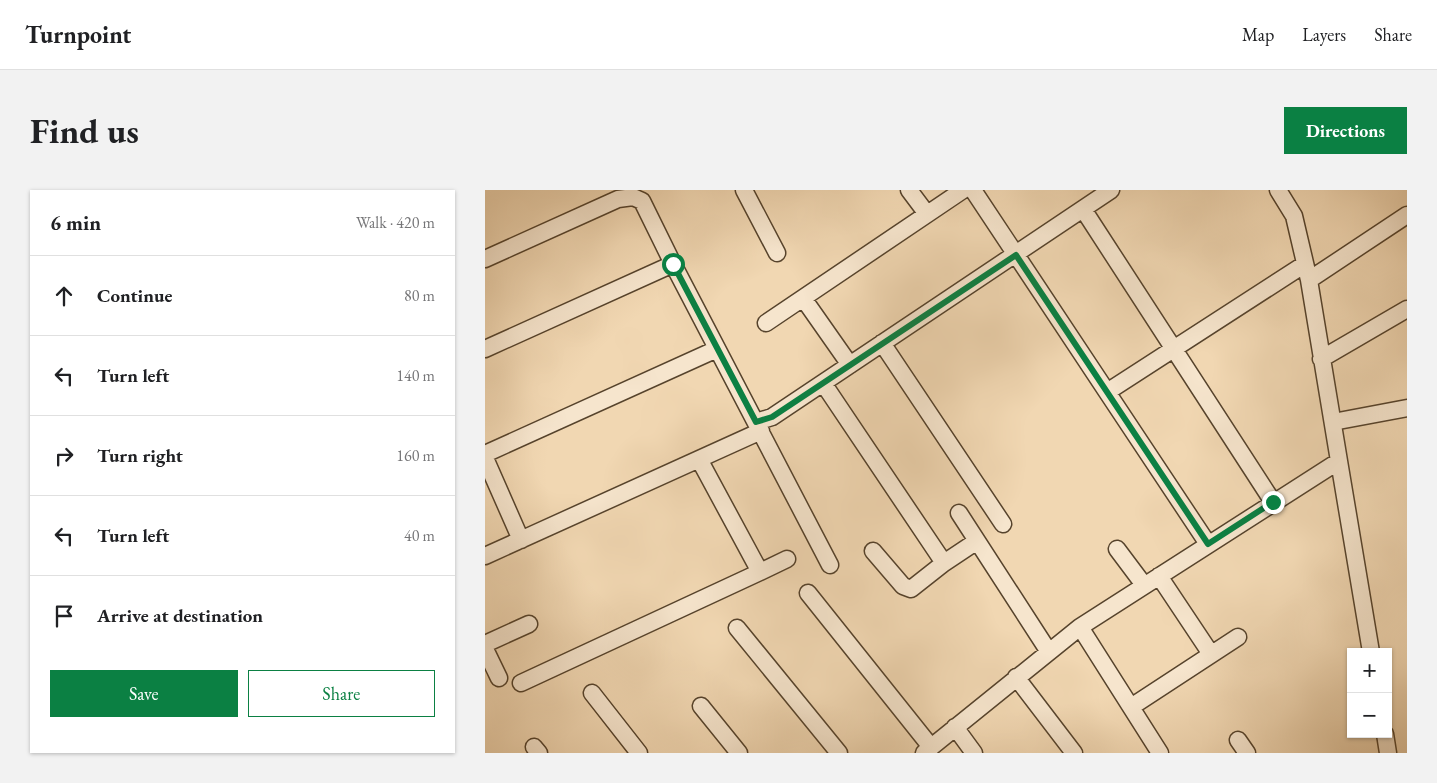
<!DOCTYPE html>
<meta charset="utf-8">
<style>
body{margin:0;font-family:"EB Garamond",serif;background:#f2f2f2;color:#202124}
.controls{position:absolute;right:15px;bottom:15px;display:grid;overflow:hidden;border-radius:0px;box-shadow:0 1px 4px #0004}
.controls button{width:45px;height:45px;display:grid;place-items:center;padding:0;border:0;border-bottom:1px solid #e0e0e0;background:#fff;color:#202124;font:25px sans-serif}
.stop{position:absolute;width:15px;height:15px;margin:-11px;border:4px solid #0b8043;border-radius:50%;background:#fff}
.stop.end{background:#0b8043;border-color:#fff;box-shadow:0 1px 5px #0008}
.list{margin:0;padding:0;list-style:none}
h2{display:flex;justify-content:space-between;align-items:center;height:65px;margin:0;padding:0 20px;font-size:21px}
h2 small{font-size:16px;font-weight:400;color:#757577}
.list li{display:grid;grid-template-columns:32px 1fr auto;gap:15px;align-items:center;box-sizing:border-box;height:80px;padding:0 20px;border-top:1px solid #e0e0e0}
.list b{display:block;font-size:19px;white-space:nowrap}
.list em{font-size:16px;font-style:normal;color:#757577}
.actions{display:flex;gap:10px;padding:15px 20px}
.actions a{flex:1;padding:11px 0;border:1px solid #0b8043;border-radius:0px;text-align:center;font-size:18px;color:#0b8043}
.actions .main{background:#0b8043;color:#fff}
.icon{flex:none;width:28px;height:28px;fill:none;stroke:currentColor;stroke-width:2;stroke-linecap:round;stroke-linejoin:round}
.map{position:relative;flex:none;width:922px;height:563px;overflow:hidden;border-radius:0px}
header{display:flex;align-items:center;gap:30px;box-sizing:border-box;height:70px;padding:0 25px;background:#fff;border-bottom:1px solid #e0e0e0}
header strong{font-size:24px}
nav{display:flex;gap:28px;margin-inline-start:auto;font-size:18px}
.intro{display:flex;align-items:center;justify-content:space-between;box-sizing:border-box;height:120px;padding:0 30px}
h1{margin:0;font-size:35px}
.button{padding:12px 22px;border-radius:0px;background:#0b8043;color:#fff;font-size:18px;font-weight:700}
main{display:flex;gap:30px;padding:0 30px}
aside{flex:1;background:#fff;border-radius:0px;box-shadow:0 1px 4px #0004}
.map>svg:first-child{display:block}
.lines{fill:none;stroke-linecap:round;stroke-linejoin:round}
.minor-casing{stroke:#56432c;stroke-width:19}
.minor{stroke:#f6e5cd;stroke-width:16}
.route{stroke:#0b8043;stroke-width:6}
</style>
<header>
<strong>Turnpoint</strong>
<nav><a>Map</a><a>Layers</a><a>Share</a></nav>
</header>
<div class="intro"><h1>Find us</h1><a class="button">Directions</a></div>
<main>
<aside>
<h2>6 min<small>Walk · 420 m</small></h2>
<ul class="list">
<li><svg class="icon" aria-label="ahead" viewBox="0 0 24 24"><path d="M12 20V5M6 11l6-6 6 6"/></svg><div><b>Continue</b></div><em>80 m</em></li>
<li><svg class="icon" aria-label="left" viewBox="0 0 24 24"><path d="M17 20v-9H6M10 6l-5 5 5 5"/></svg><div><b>Turn left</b></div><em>140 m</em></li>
<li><svg class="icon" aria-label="right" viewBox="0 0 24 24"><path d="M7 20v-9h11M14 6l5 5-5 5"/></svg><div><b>Turn right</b></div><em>160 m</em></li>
<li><svg class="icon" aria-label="left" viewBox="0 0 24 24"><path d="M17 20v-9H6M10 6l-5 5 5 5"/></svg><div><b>Turn left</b></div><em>40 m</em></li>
<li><svg class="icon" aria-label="arrive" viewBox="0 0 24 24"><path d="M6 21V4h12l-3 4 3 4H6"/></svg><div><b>Arrive at destination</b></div></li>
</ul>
<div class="actions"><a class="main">Save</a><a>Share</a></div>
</aside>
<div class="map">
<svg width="922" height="563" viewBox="0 0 922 563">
<rect width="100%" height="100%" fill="#f1d7b2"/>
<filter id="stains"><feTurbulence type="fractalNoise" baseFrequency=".004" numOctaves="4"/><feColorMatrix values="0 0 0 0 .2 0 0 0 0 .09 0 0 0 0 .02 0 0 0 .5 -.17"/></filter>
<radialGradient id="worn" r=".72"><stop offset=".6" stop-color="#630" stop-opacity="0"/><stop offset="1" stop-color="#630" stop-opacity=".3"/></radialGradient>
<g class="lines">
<g class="minor-casing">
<path id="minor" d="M 259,0 L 292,63
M 424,0 L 442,24
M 488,0 L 622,202
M 793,0 L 809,26 L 824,90 L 854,271
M 598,19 L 788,312
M 0,69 L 133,9 L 148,7 L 157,11 L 188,74
M 824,90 L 922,25
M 318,108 L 365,175
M 281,133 L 478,0
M 397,153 L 518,334
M 0,159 L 188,74 L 345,375
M 836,169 L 922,119
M 338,193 L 459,373 L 492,351
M 271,232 L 287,227 L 626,0
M 848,232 L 922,218
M 0,264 L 232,159
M 0,268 L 36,350
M 474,323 L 564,462
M 723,354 L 622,202 L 820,74
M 632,359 L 659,395
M 388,361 L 418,396 L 426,399 L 459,373
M 0,366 L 276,241
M 275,382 L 302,369
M 674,386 L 726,464
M 323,403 L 446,557
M 595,437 L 675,563
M 252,438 L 354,563
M 0,454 L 44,434
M 0,459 L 14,488
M 531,487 L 589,563
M 36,493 L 275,382 L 214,269
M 107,503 L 154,563
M 216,516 L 254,563
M 646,517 L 753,447
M 470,537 L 489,563
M 900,544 L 903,563
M 753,550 L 762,563
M 49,557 L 54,563
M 439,563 L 595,437 L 854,271 L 886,462"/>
</g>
<use href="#minor" class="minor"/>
</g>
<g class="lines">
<path class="route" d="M 188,74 L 271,232 L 287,227 L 531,65 L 723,354 L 788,312"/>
</g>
<rect width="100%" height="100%" filter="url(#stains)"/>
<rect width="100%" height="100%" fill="url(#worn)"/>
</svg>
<div class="controls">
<button>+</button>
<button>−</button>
</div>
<div class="stop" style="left:188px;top:74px"></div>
<div class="stop end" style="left:788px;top:312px"></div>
</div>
</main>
